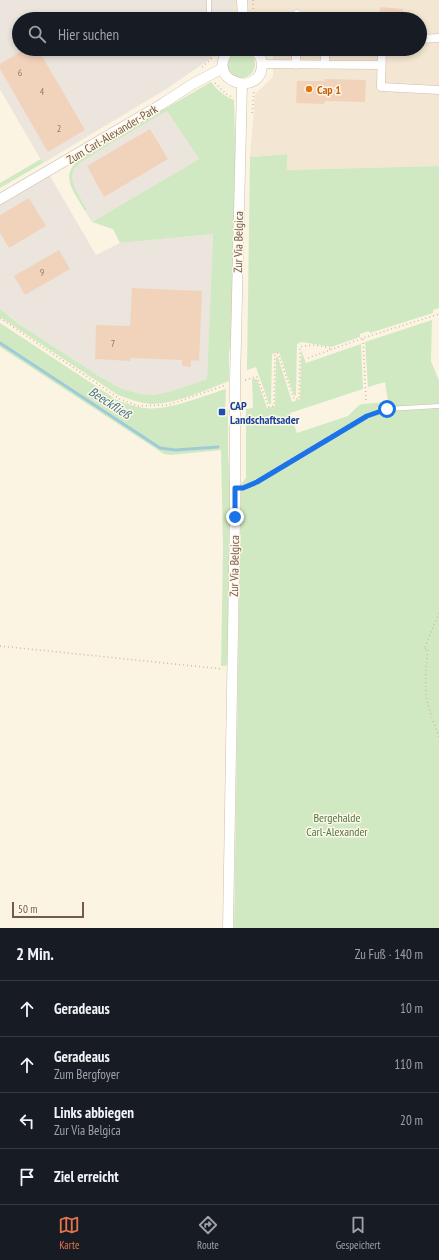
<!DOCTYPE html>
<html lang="de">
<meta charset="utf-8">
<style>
body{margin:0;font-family:"PT Sans Narrow",sans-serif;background:#242831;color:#f1f3f6}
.scale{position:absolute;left:12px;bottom:10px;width:72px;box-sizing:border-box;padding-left:4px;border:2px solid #735b49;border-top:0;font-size:11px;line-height:14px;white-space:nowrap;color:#735b49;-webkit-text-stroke:3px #fff7e9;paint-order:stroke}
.stop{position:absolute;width:12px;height:12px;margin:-9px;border:3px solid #1a73e8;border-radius:50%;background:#fff}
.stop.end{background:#1a73e8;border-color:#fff;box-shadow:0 1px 4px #0008}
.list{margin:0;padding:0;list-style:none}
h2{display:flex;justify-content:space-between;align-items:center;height:52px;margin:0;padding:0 16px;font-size:17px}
h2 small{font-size:13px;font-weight:400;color:#9ea1a6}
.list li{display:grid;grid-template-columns:26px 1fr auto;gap:12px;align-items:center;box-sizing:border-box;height:56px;padding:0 16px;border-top:1px solid #363941}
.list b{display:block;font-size:15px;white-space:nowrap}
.list p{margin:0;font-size:13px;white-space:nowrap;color:#9ea1a6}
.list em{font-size:13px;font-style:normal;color:#9ea1a6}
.icon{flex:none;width:22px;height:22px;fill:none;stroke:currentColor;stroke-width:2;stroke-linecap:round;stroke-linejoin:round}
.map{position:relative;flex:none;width:439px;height:928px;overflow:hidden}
.search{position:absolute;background:#171b24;box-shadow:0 2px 6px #0003;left:12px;right:12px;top:12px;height:44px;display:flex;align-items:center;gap:10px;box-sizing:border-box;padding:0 14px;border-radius:22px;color:#9ea1a6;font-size:15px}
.sheet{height:276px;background:#171b24}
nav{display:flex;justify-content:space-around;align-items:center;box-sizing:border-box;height:56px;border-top:1px solid #363941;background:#171b24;font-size:11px;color:#9ea1a6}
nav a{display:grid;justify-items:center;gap:2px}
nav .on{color:#e57449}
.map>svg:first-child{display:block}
.residential{fill:#f3e6d2}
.industrial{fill:#ebe5de}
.green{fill:#d0e9c2}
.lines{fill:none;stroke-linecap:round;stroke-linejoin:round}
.stream{stroke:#9ecbd7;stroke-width:3}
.building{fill:#f1d3bb}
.service-casing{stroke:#cfbead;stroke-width:5}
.minor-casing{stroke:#cfbead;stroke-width:9}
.tertiary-casing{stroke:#cfbead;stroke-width:11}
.path{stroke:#d6b79e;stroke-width:1.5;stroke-dasharray:1 3;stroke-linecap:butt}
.service{stroke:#fff;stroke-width:4}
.minor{stroke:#fff;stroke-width:8}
.tertiary{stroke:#fff;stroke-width:10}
.route{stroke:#1a73e8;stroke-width:5}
.food-dot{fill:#e8710a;stroke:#fff7e9;stroke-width:1.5}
.transit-dot{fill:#1a4fb4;stroke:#fff7e9;stroke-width:1.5}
.labels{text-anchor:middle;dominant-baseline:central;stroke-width:3;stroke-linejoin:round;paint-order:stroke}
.number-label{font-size:10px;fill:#927966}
.food-label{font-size:12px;font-weight:bold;fill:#c56008;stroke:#fff7e9;text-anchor:start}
.street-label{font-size:12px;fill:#735b49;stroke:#fff7e9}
.transit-label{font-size:12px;font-weight:bold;fill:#164399;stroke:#fff7e9;text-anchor:start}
.park-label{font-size:12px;fill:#4f7942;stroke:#fff7e9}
.water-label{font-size:13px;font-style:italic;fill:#437887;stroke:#fff7e9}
</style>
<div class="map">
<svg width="439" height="928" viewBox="0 0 439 928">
<rect width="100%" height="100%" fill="#fcf4e3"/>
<path class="residential" d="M 0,0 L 439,0 L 439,166 L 286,170 L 287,154 L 250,157 L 255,94 L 273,77 L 273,53 L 270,49 L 420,49 L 420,19 L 19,19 L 19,49 L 216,49 L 211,58 L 166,89 L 43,163 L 0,89 Z"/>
<path class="industrial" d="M 0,0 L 234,0 L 233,19 L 19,19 L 19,49 L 216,49 L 211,58 L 166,89 L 43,163 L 0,89 Z
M 167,111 L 199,159 L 92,222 L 85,211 L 87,210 L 75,188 L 72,177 L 74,170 L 80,163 L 112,143 Z
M 50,176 L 96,255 L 120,243 L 213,234 L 207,379 L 172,391 L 153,395 L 141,394 L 122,389 L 102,378 L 22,326 L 13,319 L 9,315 L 0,309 L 0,204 Z"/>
<path class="green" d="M227 64a14 14 0 1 1 28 0a14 14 0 1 1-28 0Z
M 211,82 C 217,90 224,96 234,100 L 236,176 L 234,311 L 229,354 L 229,381 C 206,390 176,404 151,404 C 139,403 129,399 118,395 L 0,317 L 0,309 C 8,314 14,321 22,326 L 102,378 L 122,389 L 141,394 L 153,395 L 172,391 L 207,379 L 213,234 L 120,243 L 113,229 L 92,222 L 199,159 L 167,111 L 112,143 L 80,163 L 74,170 L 72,177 L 75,188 L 87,210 L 85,211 C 72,188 57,174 85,155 Z
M 287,154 L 287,170 L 439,166 L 439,308 L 433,310 L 433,313 L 370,333 L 369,331 L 360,334 L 360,337 L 331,347 L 302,342 L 297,344 L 296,395 L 294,396 L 279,352 L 272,354 L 271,404 L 269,404 L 256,367 L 247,370 L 250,157 Z
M 41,159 L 43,163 L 0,188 L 0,183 Z
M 432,320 L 431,361 L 439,381 L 439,928 L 234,928 L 241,484 L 246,478 L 246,409 L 253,408 L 252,379 L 257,379 L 267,408 L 275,406 L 276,357 L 278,357 L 292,402 L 300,399 L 301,350 L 306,363 L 361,344 L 363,389 L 290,413 L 297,433 L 348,416 L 358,406 L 362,404 L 388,402 L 385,382 L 368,387 L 365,342 Z
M 0,323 L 117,400 C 126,403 135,407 144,408 C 169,411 202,396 226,389 L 225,411 L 228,411 L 228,449 L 230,489 L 228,664 L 225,666 L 221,666 L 223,546 L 221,450 L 171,455 L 164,454 L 0,347 Z"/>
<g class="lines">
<path class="stream" d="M 0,343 L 160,448 L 175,450 L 218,447"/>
</g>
<path class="building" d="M 380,7 L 403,9 L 403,19 L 379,19 Z
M 25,49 L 38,49 L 85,130 L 48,152 L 0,69 L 0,64 Z
M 325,79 L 366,80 L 365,102 L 325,101 L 324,104 L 296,103 L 297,81 L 325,81 Z
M 150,129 L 168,159 L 104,197 L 87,166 Z
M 29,198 L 46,226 L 9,248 L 0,233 L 0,215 Z
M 59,250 L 70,269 L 25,295 L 14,276 Z
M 132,288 L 202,291 L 199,361 L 191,360 L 191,367 L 182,366 L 182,360 L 130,358 L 130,361 L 95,359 L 96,325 L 130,326 Z"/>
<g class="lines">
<g class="service-casing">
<path id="service" d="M 209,19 L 209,0
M 235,489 L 243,488 L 257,482 L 367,416 L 387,409 L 439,406"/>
</g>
<g class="minor-casing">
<path id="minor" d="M 297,19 L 297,14
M 420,39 L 439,38
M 382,49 L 381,87 L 439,90
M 262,64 L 380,65
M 296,65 L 296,49
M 325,65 L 325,49"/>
</g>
<g class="tertiary-casing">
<path id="tertiary" d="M 242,0 L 243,19
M 230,49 C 202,81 261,99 262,65 C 262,59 259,53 254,49
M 0,199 L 162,104 L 191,85 L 223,68
M 228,928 L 235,514 L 235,382 L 242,84"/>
</g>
<path class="path" d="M 253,0 L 254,19
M 202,67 L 212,58 L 217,49
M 215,83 L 226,94 L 232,97
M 252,113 L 254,92 L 255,91
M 0,318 L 120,399 L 138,406 L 168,405 L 226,385
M 363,339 L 366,401
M 308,358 L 363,338 L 439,314
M 245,380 L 257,377 L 269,407 L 274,406 L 275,354 L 278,353 L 294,399 L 299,399 L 300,347 C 309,344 324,345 332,350
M 439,613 L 424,649 L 428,649 C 426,664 425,679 426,694 C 428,709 434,723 439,737
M 0,646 L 223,669"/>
<use href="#service" class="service"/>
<use href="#minor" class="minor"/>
<use href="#tertiary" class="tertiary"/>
</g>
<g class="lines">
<path class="route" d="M 235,517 L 235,488 L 243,488 L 257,482 L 367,416 L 387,409"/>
</g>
<circle class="food-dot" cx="309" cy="89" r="4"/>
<rect class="transit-dot" x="218" y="408" width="8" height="8" rx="2"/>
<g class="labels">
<g class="number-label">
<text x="20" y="72">6</text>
<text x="42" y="91">4</text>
<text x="59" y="128">2</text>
<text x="42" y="272">9</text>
<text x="113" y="343">7</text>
</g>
<g class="food-label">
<text x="317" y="89">Cap 1</text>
</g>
<g class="street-label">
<text transform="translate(112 134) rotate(-31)">Zum Carl-Alexander-Park</text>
<text transform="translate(238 242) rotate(-89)">Zur Via Belgica</text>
<text transform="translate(234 566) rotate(-89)">Zur Via Belgica</text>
</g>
<g class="transit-label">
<text x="230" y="405">CAP<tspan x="230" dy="14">Landschaftsader</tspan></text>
</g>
<g class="park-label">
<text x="337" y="817">Bergehalde<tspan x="337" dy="14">Carl-Alexander</tspan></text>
</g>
<g class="water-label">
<text transform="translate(110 403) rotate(33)">Beeckfließ</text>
</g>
</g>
</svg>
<div class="scale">50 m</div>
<div class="stop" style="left:387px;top:409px"></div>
<div class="stop end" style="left:235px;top:517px"></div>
<div class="search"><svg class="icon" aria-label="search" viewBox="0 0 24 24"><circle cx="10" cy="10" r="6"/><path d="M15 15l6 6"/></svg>Hier suchen</div>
</div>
<section class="sheet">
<h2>2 Min.<small>Zu Fuß · 140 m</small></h2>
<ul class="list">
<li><svg class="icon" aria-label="ahead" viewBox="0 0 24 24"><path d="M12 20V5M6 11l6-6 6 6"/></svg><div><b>Geradeaus</b></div><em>10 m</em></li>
<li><svg class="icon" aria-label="ahead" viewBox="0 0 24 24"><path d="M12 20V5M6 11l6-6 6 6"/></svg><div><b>Geradeaus</b><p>Zum Bergfoyer</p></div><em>110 m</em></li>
<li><svg class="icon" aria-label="left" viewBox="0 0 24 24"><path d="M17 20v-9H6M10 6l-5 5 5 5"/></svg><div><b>Links abbiegen</b><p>Zur Via Belgica</p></div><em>20 m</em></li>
<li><svg class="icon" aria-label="arrive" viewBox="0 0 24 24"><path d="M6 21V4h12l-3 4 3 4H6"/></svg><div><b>Ziel erreicht</b></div></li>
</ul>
</section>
<nav>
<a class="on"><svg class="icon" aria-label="map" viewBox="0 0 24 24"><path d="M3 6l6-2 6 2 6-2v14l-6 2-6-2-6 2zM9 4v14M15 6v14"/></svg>Karte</a>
<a><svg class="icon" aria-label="directions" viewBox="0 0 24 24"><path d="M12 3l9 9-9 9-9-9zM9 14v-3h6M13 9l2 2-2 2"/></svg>Route</a>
<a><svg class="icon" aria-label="saved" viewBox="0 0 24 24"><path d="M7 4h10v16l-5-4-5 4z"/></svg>Gespeichert</a>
</nav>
